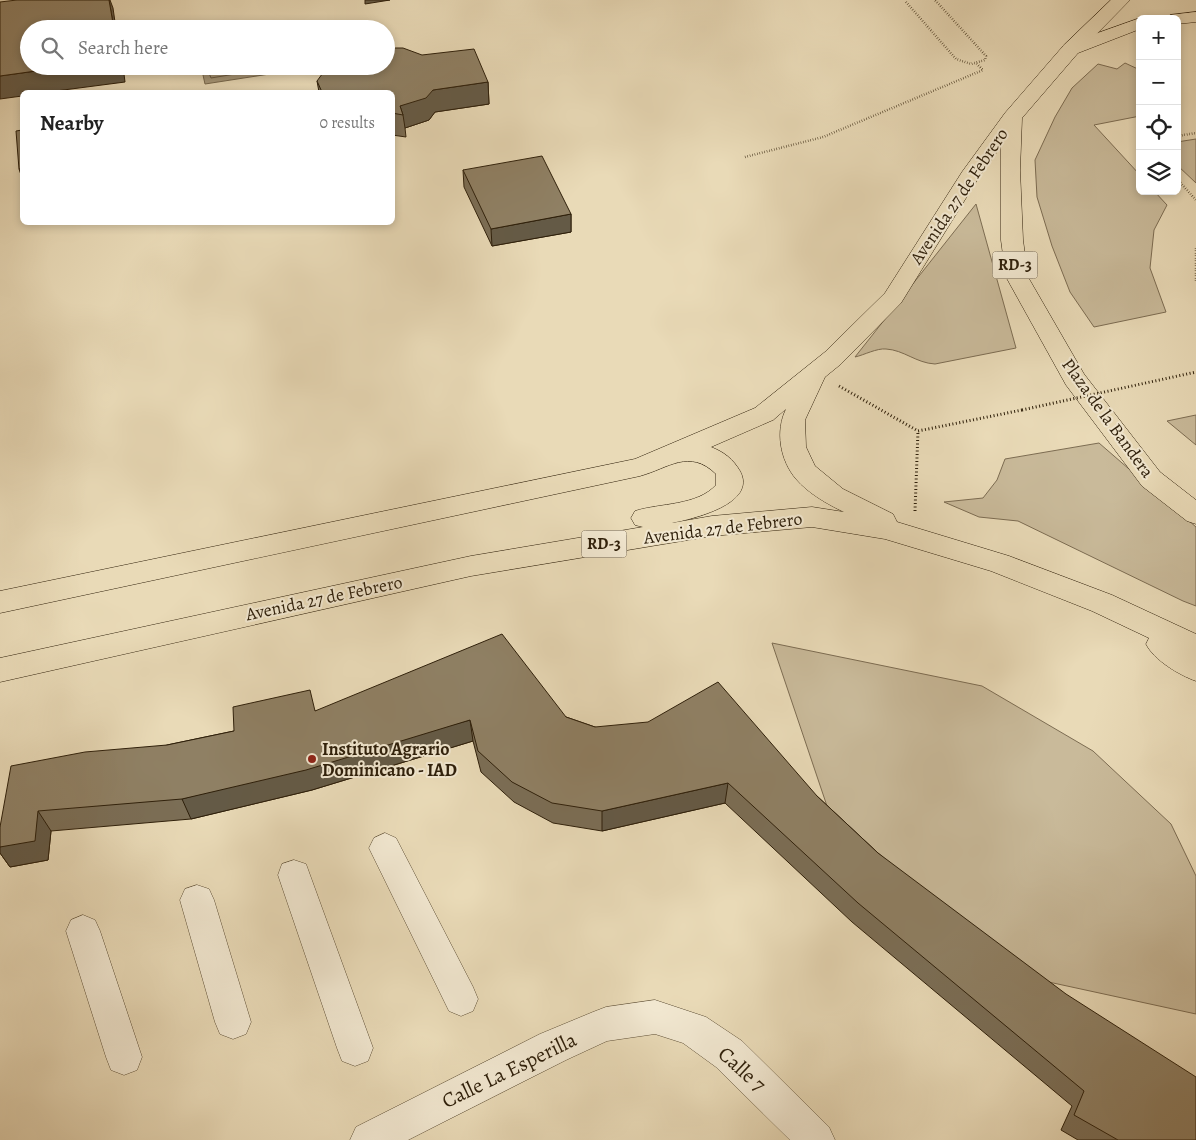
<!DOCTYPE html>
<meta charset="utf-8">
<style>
body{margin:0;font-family:Alegreya,serif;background:#f6f6f6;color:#222}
.controls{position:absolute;right:15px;top:15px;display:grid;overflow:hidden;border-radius:8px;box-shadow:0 2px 8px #0003}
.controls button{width:45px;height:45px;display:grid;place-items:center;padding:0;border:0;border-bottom:1px solid #e0e0e0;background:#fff;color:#222;font:25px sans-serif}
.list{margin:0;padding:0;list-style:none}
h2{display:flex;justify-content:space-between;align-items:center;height:65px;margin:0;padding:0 20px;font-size:21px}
h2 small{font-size:16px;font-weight:400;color:#767676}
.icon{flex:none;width:28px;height:28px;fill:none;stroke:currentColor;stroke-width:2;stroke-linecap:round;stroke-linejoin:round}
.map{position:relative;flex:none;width:1196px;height:1140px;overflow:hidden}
.search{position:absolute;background:#fff;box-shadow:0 2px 8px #0003;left:20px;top:20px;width:375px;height:55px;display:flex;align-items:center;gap:12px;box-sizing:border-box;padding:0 18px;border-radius:28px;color:#767676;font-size:19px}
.panel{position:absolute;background:#fff;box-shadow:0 2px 8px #0003;left:20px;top:90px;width:375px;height:135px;border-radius:8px}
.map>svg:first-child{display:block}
.green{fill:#c9ba9a;stroke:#7c6c52}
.water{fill:#a99a7c;stroke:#78694e}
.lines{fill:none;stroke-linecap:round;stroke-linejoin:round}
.shore{stroke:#6c5c43;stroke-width:1}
.minor-casing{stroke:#5d4e35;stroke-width:1}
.major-casing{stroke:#2e1f0a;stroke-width:1}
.highway-casing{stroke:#2e1f0a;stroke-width:1}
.path-far1{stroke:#2e1f0a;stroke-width:2.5;stroke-dasharray:0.5 2;stroke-linecap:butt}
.path{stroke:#2e1f0a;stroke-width:3;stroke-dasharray:1 2.5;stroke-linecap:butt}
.minor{fill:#f1e7d0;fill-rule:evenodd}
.major{fill:#e9dab7;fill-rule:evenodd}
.highway{fill:#e9dab7;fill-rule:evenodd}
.path-bridge{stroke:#2e1f0a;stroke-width:3;stroke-dasharray:1 2.5;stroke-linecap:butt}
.wall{fill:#7b6e56;stroke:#2e1f0a}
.shaded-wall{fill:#645a46;stroke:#2e1f0a}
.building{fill:#8f8064;stroke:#2e1f0a}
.poi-dot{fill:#8f2418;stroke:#f1e7d0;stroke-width:2}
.labels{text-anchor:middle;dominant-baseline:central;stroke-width:4;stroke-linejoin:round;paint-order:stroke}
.shield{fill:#f1e7d0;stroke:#685b45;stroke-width:1}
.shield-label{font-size:16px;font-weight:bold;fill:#2e1f0a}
.street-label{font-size:18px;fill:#2e1f0a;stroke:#f1e7d0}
.poi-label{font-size:18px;font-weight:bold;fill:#2e1f0a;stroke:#f1e7d0;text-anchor:start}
.near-street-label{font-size:21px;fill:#2e1f0a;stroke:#f1e7d0}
</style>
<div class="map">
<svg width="1196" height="1140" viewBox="0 0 1196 1140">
<rect width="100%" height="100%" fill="#e9dab7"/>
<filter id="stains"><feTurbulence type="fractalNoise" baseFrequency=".004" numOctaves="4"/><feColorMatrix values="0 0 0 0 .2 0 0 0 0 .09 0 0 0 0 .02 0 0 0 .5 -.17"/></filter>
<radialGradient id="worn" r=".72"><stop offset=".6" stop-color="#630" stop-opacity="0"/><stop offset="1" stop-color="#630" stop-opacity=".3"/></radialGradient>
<path class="green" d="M 1125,63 L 1140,70 L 1140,116 L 1094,125 L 1140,175 L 1140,191 L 1154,191 L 1167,205 L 1154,230 L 1150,268 L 1166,312 L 1094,327 L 1070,292 L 1052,246 L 1037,197 L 1035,160 L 1055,117 L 1072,88 L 1098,64 L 1117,69 Z
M 1196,139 L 1196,183 L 1177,165 L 1177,142 Z
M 976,204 L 1016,348 L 935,364 C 916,363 904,350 886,349 C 877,348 864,355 855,357 Z
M 1196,415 L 1196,445 L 1167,421 Z
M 1099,443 L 1196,527 L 1196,606 L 1183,601 L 1018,521 L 979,517 L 944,502 L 983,498 L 997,480 L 1005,459 Z
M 772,643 L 982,686 L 1093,751 L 1171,824 L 1196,876 L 1196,1014 L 1021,976 L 903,882 L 828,809 Z"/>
<path class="water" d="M 201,66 L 287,66 L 289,71 L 205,84 Z"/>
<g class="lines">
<path class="shore" d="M 206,66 L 211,78 L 283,66"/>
<g class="minor-casing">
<path id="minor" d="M 385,833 L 396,838 L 473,987 L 478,999 L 473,1011 L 461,1016 L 449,1011 L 369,848 L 374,838 Z
M 294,860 L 306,864 L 310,875 L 373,1048 L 368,1061 L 355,1066 L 342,1061 L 337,1048 L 278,875 L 282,864 Z
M 197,885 L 209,889 L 214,900 L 251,1022 L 246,1034 L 233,1039 L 220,1034 L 215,1022 L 180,900 L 185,889 Z
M 83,915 L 95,920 L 100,931 L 142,1057 L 137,1070 L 124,1075 L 111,1070 L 106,1057 L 66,931 L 71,920 Z
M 655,1000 L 706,1017 L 742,1041 L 829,1127 L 835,1140 L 790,1140 L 716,1067 L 683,1043 L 655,1034 L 607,1041 L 566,1060 L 408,1140 L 350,1140 L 356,1127 L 540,1034 L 593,1012 L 606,1007 Z"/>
</g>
<g class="major-casing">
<path id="major" d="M 1111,0 L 1130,0 L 1078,53 L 1071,55 L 1064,53 L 1062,49 L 1064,45 Z"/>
</g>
<g class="highway-casing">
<path id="highway" d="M 1196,12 L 1196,22 L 1177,24 L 1177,19 L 1167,19 L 1170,15 Z
M 1140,18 L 1145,19 L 1140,19 L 1140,29 L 1078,53 L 1022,118 L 1020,170 L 1023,240 L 1028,277 L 1084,374 L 1160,472 L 1196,500 L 1196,524 L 1187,521 L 1142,486 L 1066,385 L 1006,277 L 1001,240 L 1001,146 L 979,177 L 901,303 L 841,364 L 825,377 L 805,420 L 806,447 L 815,466 L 843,489 L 893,514 L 897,522 L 1009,556 L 1112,595 L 1196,634 L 1196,681 C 1179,675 1154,660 1146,644 L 1149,638 L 1092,611 L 991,571 L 885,539 L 812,527 L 712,536 L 471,576 L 0,682 L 0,658 L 471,556 L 643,527 L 635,525 L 631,518 L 635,511 C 660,503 697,506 716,485 L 716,474 C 689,448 669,468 640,476 L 0,613 L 0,591 L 635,459 L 755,408 L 825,352 L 885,293 L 962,172 L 1005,113 L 1064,45 ZM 786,409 C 775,431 780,460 796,479 C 808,493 827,504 844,512 L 812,507 L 712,516 L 672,523 C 692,519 758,504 740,471 C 733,459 724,452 711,447 L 773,420 Z"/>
</g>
<path class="path-far1" d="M 906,2 L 956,59 L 971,64 L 985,60 L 986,56 L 935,0
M 1177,136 L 1196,133
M 745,157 L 823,137 L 983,70 L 976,63
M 1177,179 L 1196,200
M 1196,248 L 1196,282"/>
<path class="path" d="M 839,386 L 918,431 L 1022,410
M 915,511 L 918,431"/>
<use href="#minor" class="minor"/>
<use href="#major" class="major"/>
<use href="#highway" class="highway"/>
<path class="path-bridge" d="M 1022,410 L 1196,372"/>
</g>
<path class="wall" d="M 317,81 L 488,82 L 489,104 L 435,112 L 429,120 L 405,128 L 406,137 L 392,135 L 392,92 L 319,92 Z
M 463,170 L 571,214 L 571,232 L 492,246 L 464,187 Z
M 316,711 L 566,717 L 595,727 L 817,796 L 878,853 L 1196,1140 L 1078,1140 L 1061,1130 L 1072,1106 L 852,922 L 725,803 L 602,831 L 553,823 L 514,802 L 481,772 L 473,741 L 312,790 L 191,819 L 51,831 L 48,860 L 10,867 L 0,853 L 0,827 L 167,745 L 234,731 Z"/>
<path class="shaded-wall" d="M 109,0 L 110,0 L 113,8 L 116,29 L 114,29 Z
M 365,0 L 390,0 L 365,4 Z
M 72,66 L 123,66 L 125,82 L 48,92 L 22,92 L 22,96 L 0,99 L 0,76 Z
M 488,82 L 489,104 L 435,112 L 429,120 L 405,128 L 403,115 L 400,106 L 433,90 Z
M 22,168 L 22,178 L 19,169 Z
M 571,214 L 571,232 L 492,246 L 491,229 Z
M 470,720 L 473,741 L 312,790 L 191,819 L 182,799 Z
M 728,783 L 725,803 L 602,831 L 602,811 Z
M 38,811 L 51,831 L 48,860 L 10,867 L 0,853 L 0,847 Z"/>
<path class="building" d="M 17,0 L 109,0 L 114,29 L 29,29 L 29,66 L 72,66 L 0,76 L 0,2 Z
M 386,48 L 403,48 L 422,55 L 474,49 L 488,82 L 433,90 L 426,98 L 400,106 L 403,115 L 392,113 L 392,92 L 322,92 L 317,81 L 328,66 L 386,66 Z
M 22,130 L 22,168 L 19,169 L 16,131 Z
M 542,156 L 571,214 L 491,229 L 463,170 Z
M 502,634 L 566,717 L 595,727 L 648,722 L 718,682 L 817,796 L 878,853 L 1066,994 L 1196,1077 L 1196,1140 L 1118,1140 L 1074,1115 L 1084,1091 L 858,903 L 728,783 L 602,811 L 552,803 L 512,782 L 478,751 L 470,720 L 306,770 L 182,799 L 38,811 L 35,841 L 0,847 L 0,827 L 11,766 L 85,752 L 167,745 L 234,731 L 233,707 L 310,690 L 315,711 Z"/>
<circle class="poi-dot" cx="312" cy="759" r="5"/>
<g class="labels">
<g class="shield">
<rect x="992.5" y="251.5" width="45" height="27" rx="4"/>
<rect x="581.5" y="530.5" width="45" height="27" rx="4"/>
</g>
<g class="shield-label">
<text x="1015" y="265">RD-3</text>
<text x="604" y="544">RD-3</text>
</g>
<g class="street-label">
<text transform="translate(959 196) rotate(-56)">Avenida 27 de Febrero</text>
<text transform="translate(1108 418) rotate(54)">Plaza de la Bandera</text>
<text transform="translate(723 528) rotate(-7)">Avenida 27 de Febrero</text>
<text transform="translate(324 598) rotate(-12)">Avenida 27 de Febrero</text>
</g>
<g class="poi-label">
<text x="322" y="749">Instituto Agrario<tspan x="322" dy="21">Dominicano - IAD</tspan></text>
</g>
<g class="near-street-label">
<text transform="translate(742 1069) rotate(42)">Calle 7</text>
<text transform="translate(509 1070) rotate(-26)">Calle La Esperilla</text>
</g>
</g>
<rect width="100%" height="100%" filter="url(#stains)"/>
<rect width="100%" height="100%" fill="url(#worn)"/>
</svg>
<div class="controls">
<button>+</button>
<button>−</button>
<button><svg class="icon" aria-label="locate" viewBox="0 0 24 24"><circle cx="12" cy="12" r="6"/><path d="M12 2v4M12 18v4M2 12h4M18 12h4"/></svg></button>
<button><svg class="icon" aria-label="layers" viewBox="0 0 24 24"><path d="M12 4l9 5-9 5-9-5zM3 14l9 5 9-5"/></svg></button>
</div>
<div class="search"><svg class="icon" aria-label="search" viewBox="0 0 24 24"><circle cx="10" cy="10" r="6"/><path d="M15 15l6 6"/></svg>Search here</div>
<section class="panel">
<h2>Nearby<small>0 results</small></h2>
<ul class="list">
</ul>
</section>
</div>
